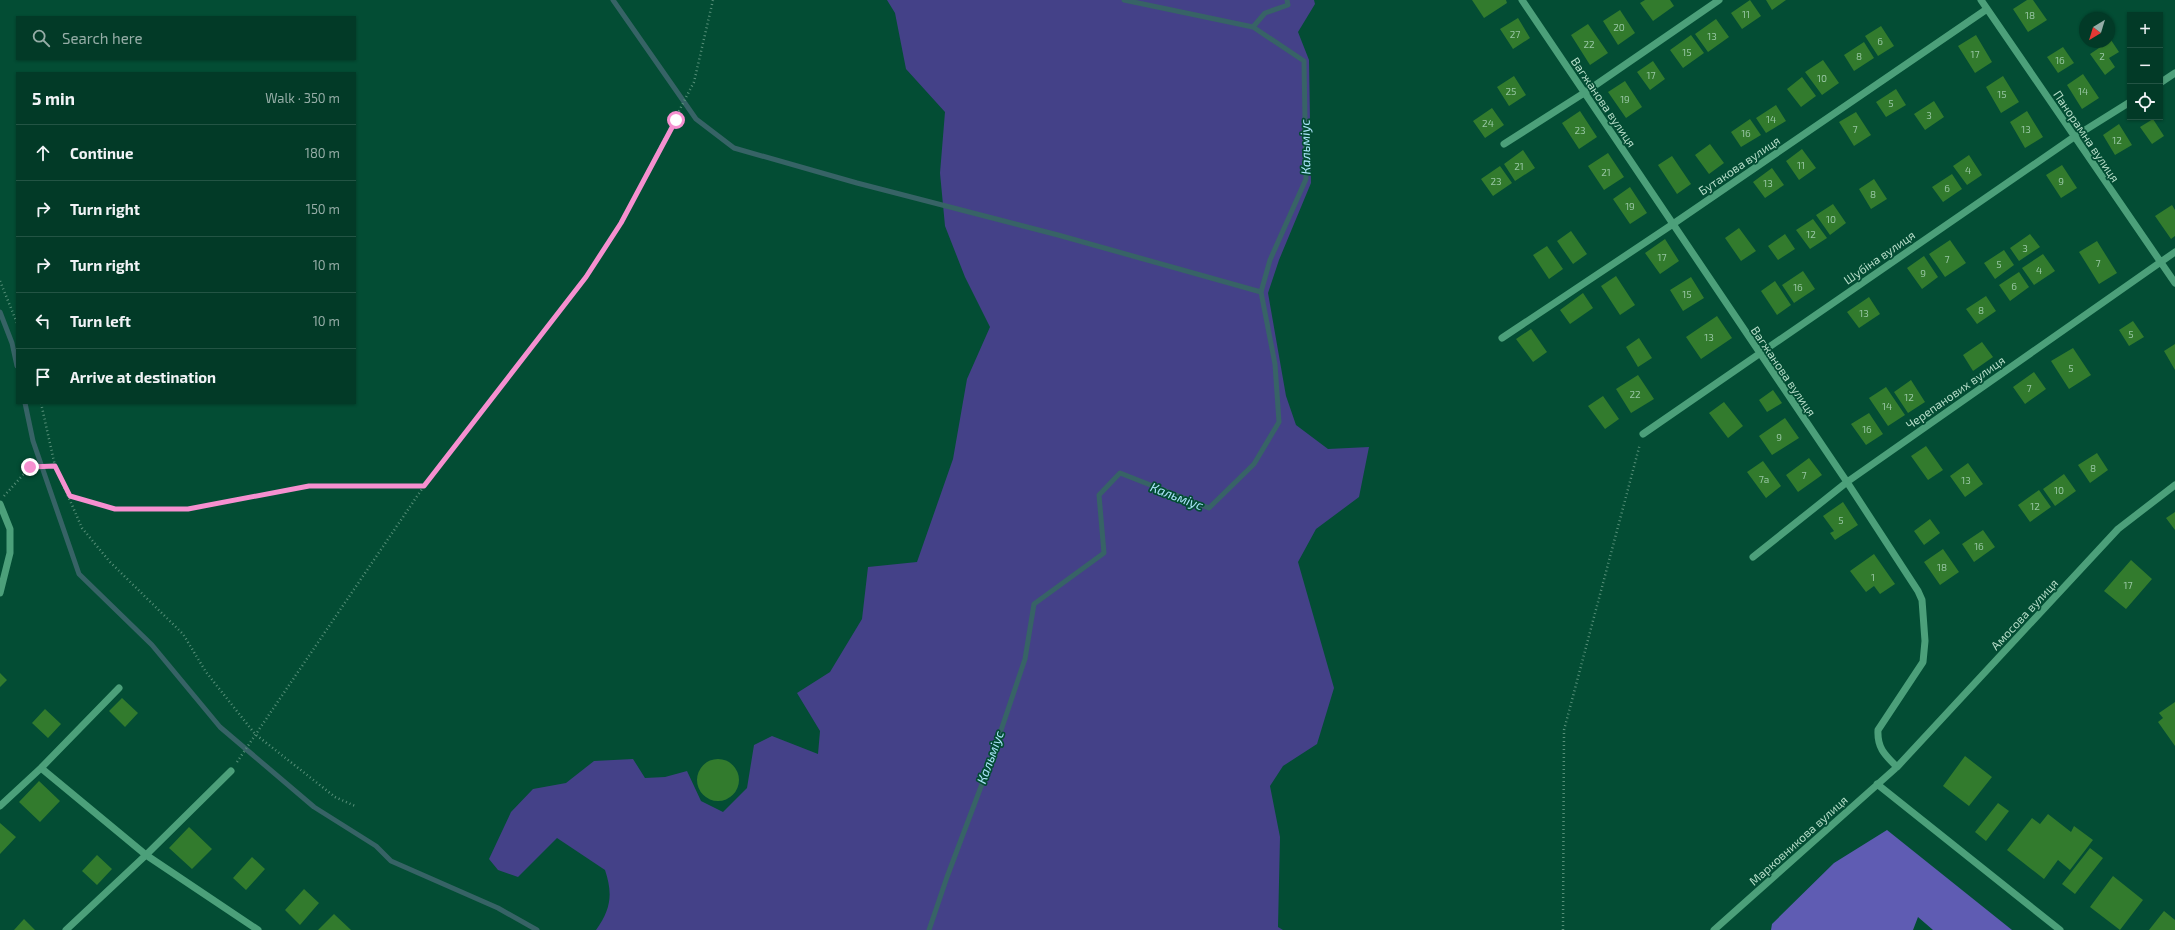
<!DOCTYPE html>
<meta charset="utf-8">
<style>
body{margin:0;font-family:"Exo 2",sans-serif;background:#0c412f;color:#f1f3f6}
.controls{position:absolute;right:12px;top:12px;display:grid;overflow:hidden;border-radius:0px;box-shadow:0 1px 3px #0004}
.controls button{width:36px;height:36px;display:grid;place-items:center;padding:0;border:0;border-bottom:1px solid #235444;background:#023a27;color:#f1f3f6;font:20px sans-serif}
.compass{position:absolute;left:2079px;top:12px;width:36px;height:36px;border-radius:50%;background:#023a27;box-shadow:0 1px 3px #0004;rotate:218deg}
.stop{position:absolute;width:12px;height:12px;margin:-9px;border:3px solid #f690d0;border-radius:50%;background:#fff}
.stop.end{background:#f690d0;border-color:#fff;box-shadow:0 1px 4px #0008}
.list{margin:0;padding:0;list-style:none}
h2{display:flex;justify-content:space-between;align-items:center;height:52px;margin:0;padding:0 16px;font-size:17px}
h2 small{font-size:13px;font-weight:400;color:#96ada7}
.list li{display:grid;grid-template-columns:26px 1fr auto;gap:12px;align-items:center;box-sizing:border-box;height:56px;padding:0 16px;border-top:1px solid #235444}
.list b{display:block;font-size:15px;white-space:nowrap}
.list em{font-size:13px;font-style:normal;color:#96ada7}
.icon{flex:none;width:22px;height:22px;fill:none;stroke:currentColor;stroke-width:2;stroke-linecap:round;stroke-linejoin:round}
.map{position:relative;flex:none;width:2175px;height:930px;overflow:hidden}
.search{position:absolute;background:#023a27;box-shadow:0 1px 3px #0004;left:16px;top:16px;width:340px;height:44px;display:flex;align-items:center;gap:10px;box-sizing:border-box;padding:0 14px;border-radius:0px;color:#96ada7;font-size:15px}
.panel{position:absolute;background:#023a27;box-shadow:0 1px 3px #0004;left:16px;top:72px;width:340px;height:332px;border-radius:0px}
.map>svg:first-child{display:block}
.green{fill:#444188}
.forest{fill:#5f5cb3}
.lines{fill:none;stroke-linecap:round;stroke-linejoin:round}
.stream{stroke:#376366;stroke-width:5}
.building{fill:#327b2d}
.path{stroke:#579079;stroke-width:2.5;stroke-dasharray:1 3;stroke-linecap:butt}
.minor{stroke:#4ca07a;stroke-width:7}
.route{stroke:#f690d0;stroke-width:5}
.labels{text-anchor:middle;dominant-baseline:central;stroke-width:3.5;stroke-linejoin:round;paint-order:stroke}
.number-label{font-size:10px;fill:#96c5a2}
.street-label{font-size:12px;fill:#b7dec9;stroke:#034d34}
.water-label{font-size:13px;font-style:italic;fill:#ace6fb;stroke:#034d34}
</style>
<div class="map">
<svg width="2175" height="930" viewBox="0 0 2175 930">
<rect width="100%" height="100%" fill="#034d34"/>
<path class="green" d="M 887,0 L 1314,0 L 1315,4 L 1298,32 L 1309,60 L 1311,183 L 1279,260 L 1268,293 L 1286,396 L 1296,425 L 1328,449 L 1369,447 L 1359,497 L 1316,529 L 1298,562 L 1334,688 L 1317,744 L 1283,766 L 1270,786 L 1280,837 L 1278,927 L 1283,930 L 596,930 C 611,909 613,894 605,870 L 557,838 L 518,877 L 498,870 L 489,859 L 511,812 L 533,789 L 566,783 L 594,761 L 633,759 L 645,778 L 665,777 L 687,771 L 701,801 L 723,812 L 747,788 L 754,745 L 772,736 L 818,754 L 820,731 L 797,693 L 830,672 L 862,619 L 868,567 L 917,562 L 953,459 L 967,379 L 990,327 L 965,277 L 945,226 L 940,173 L 945,112 L 906,69 L 895,13 Z"/>
<path class="forest" d="M 1887,830 L 2012,930 L 1933,930 L 1918,917 L 1913,930 L 1771,930 L 1772,924 L 1834,863 Z"/>
<g class="lines">
<path class="stream" d="M 613,0 L 696,119 L 734,148 L 857,183 L 1058,235 L 1261,292
M 1124,0 L 1253,27
M 0,312 L 12,343 L 17,366
M 25,403 L 33,441 L 79,574 L 152,645 L 220,727 L 314,807 L 376,846 L 391,861 L 498,908 L 537,930
M 929,930 L 947,877 L 991,760 L 1025,659 L 1034,604 L 1104,553 L 1099,495 L 1120,473 L 1209,508 L 1254,464 L 1279,422 L 1275,364 L 1261,292 L 1270,260 L 1306,179 L 1304,61 L 1253,27 L 1265,13 L 1288,5 L 1287,0"/>
</g>
<path class="building" d="M 1472,0 L 1506,0 L 1507,3 L 1484,18 Z
M 1645,0 L 1670,0 L 1674,6 L 1653,21 L 1640,3 Z
M 1750,0 L 1761,16 L 1742,29 L 1731,13 Z
M 1766,0 L 1786,0 L 1772,10 Z
M 2027,0 L 2033,0 L 2047,20 L 2028,32 L 2013,9 Z
M 1620,10 L 1635,33 L 1618,45 L 1603,21 Z
M 1518,18 L 1530,38 L 1513,49 L 1500,29 Z
M 1716,19 L 1729,37 L 1708,52 L 1695,34 Z
M 1588,24 L 1608,53 L 1590,65 L 1571,35 Z
M 1881,26 L 1894,46 L 1878,56 L 1865,36 Z
M 1691,35 L 1704,53 L 1683,68 L 1670,50 Z
M 1976,35 L 1992,62 L 1975,73 L 1958,46 Z
M 2111,40 L 2119,52 L 2109,58 L 2115,67 L 2105,75 L 2090,54 Z
M 1864,42 L 1874,58 L 1854,71 L 1844,55 Z
M 2063,47 L 2074,63 L 2058,73 L 2047,57 Z
M 1823,60 L 1839,83 L 1822,95 L 1805,72 Z
M 1653,61 L 1665,79 L 1650,90 L 1637,72 Z
M 2083,74 L 2099,98 L 2082,109 L 2067,85 Z
M 1514,76 L 1526,95 L 1509,106 L 1497,87 Z
M 2003,76 L 2019,102 L 2001,113 L 1986,87 Z
M 1802,77 L 1816,96 L 1801,107 L 1787,89 Z
M 1625,81 L 1642,107 L 1626,118 L 1608,92 Z
M 1896,89 L 1906,105 L 1886,117 L 1876,102 Z
M 1934,101 L 1944,117 L 1925,130 L 1914,114 Z
M 1776,105 L 1786,121 L 1766,133 L 1756,118 Z
M 1492,108 L 1504,125 L 1485,138 L 1473,121 Z
M 1580,111 L 1597,137 L 1579,149 L 1562,123 Z
M 2027,111 L 2043,137 L 2025,148 L 2010,122 Z
M 1856,112 L 1871,135 L 1854,146 L 1839,122 Z
M 1750,119 L 1761,135 L 1741,147 L 1731,132 Z
M 2153,119 L 2164,136 L 2152,144 L 2140,127 Z
M 2119,124 L 2132,145 L 2115,155 L 2103,135 Z
M 1710,144 L 1724,163 L 1709,174 L 1695,155 Z
M 1802,149 L 1816,168 L 1799,180 L 1786,161 Z
M 1523,150 L 1535,168 L 1515,181 L 1504,164 Z
M 1608,153 L 1624,177 L 1604,190 L 1588,166 Z
M 1969,155 L 1982,175 L 1967,185 L 1953,166 Z
M 1672,156 L 1691,184 L 1677,194 L 1658,165 Z
M 2062,165 L 2077,188 L 2061,198 L 2046,175 Z
M 1500,166 L 1512,183 L 1493,196 L 1481,179 Z
M 1772,168 L 1784,185 L 1765,198 L 1753,182 Z
M 1952,174 L 1962,189 L 1943,202 L 1932,187 Z
M 1874,179 L 1887,199 L 1871,209 L 1859,189 Z
M 1630,187 L 1647,213 L 1630,224 L 1613,199 Z
M 1833,204 L 1846,223 L 1830,235 L 1816,215 Z
M 2172,205 L 2175,210 L 2175,236 L 2171,239 L 2155,216 Z
M 1813,219 L 1827,238 L 1810,249 L 1796,230 Z
M 1739,228 L 1756,251 L 1741,261 L 1725,238 Z
M 1571,231 L 1587,254 L 1573,264 L 1557,241 Z
M 1785,234 L 1795,249 L 1778,260 L 1768,246 Z
M 2030,234 L 2040,247 L 2019,261 L 2010,248 Z
M 1665,239 L 1679,261 L 1660,274 L 1645,253 Z
M 1950,240 L 1966,263 L 1945,277 L 1929,254 Z
M 2097,241 L 2117,273 L 2099,284 L 2079,252 Z
M 1547,246 L 1563,269 L 1549,279 L 1533,255 Z
M 2004,250 L 2014,265 L 1995,279 L 1984,263 Z
M 2043,254 L 2055,271 L 2034,285 L 2022,268 Z
M 1924,256 L 1938,277 L 1922,289 L 1907,268 Z
M 1803,271 L 1815,289 L 1794,303 L 1782,285 Z
M 2019,272 L 2029,287 L 2010,301 L 1999,285 Z
M 1616,276 L 1635,305 L 1620,315 L 1601,286 Z
M 1691,277 L 1704,298 L 1683,311 L 1670,290 Z
M 1775,281 L 1791,305 L 1777,315 L 1761,291 Z
M 1583,293 L 1593,308 L 1570,324 L 1560,310 Z
M 1986,296 L 1996,311 L 1977,324 L 1966,309 Z
M 1869,297 L 1880,314 L 1859,328 L 1847,312 Z
M 1717,316 L 1732,338 L 1701,359 L 1686,337 Z
M 2133,321 L 2144,337 L 2129,346 L 2119,330 Z
M 1531,329 L 1547,352 L 1533,362 L 1516,339 Z
M 1639,338 L 1652,358 L 1638,367 L 1626,347 Z
M 1982,342 L 1993,357 L 1973,371 L 1963,355 Z
M 2175,344 L 2175,370 L 2164,351 Z
M 2073,348 L 2091,375 L 2069,389 L 2051,361 Z
M 2034,372 L 2046,389 L 2025,404 L 2013,387 Z
M 1638,375 L 1654,399 L 1631,413 L 1616,389 Z
M 1911,380 L 1925,402 L 1908,413 L 1894,392 Z
M 1886,387 L 1905,415 L 1888,426 L 1869,398 Z
M 1773,390 L 1782,403 L 1767,412 L 1759,400 Z
M 1603,396 L 1619,419 L 1605,429 L 1588,406 Z
M 1724,402 L 1743,426 L 1728,438 L 1709,413 Z
M 1869,413 L 1883,434 L 1866,445 L 1851,424 Z
M 1785,418 L 1799,438 L 1772,455 L 1759,436 Z
M 1926,446 L 1943,470 L 1928,480 L 1911,456 Z
M 2097,453 L 2108,470 L 2090,483 L 2078,465 Z
M 1809,458 L 1822,475 L 1798,492 L 1786,475 Z
M 1763,461 L 1781,486 L 1766,498 L 1747,472 Z
M 1968,463 L 1983,484 L 1965,497 L 1950,476 Z
M 2064,474 L 2076,491 L 2055,506 L 2043,489 Z
M 2039,490 L 2051,507 L 2030,522 L 2018,505 Z
M 1843,502 L 1858,525 L 1835,540 L 1830,533 L 1834,531 L 1823,516 Z
M 2175,512 L 2175,530 L 2166,518 Z
M 1930,519 L 1940,533 L 1924,545 L 1914,531 Z
M 1983,530 L 1995,547 L 1974,562 L 1962,544 Z
M 1943,549 L 1959,572 L 1940,585 L 1924,562 Z
M 1874,554 L 1895,584 L 1880,594 L 1874,586 L 1866,592 L 1850,571 Z
M 2131,560 L 2152,579 L 2126,609 L 2104,591 Z
M 0,673 L 7,680 L 0,687 Z
M 122,698 L 138,713 L 125,727 L 109,711 Z
M 2175,702 L 2175,746 L 2158,722 L 2163,718 L 2159,713 Z
M 45,709 L 61,724 L 48,738 L 32,723 Z
M 1965,756 L 1992,777 L 1969,806 L 1943,786 Z
M697 780a21 21 0 1 1 42 0a21 21 0 1 1-42 0Z
M 39,781 L 60,801 L 40,822 L 19,802 Z
M 1998,803 L 2009,811 L 1986,841 L 1975,832 Z
M 2048,814 L 2071,832 L 2074,826 L 2093,840 L 2070,870 L 2058,860 L 2044,879 L 2007,850 L 2032,818 L 2040,824 Z
M 0,823 L 16,837 L 0,854 Z
M 189,827 L 212,849 L 192,869 L 169,848 Z
M 2090,848 L 2103,858 L 2075,894 L 2062,884 Z
M 97,855 L 112,869 L 97,885 L 82,871 Z
M 252,857 L 265,869 L 246,890 L 233,878 Z
M 2113,876 L 2143,900 L 2120,930 L 2090,907 Z
M 304,889 L 319,903 L 300,925 L 285,910 Z
M 2164,911 L 2175,920 L 2175,930 L 2149,930 Z
M 334,914 L 351,930 L 318,930 Z
M 24,919 L 35,930 L 14,930 Z"/>
<g class="lines">
<path class="path" d="M 0,281 L 17,323
M 41,403 L 55,466 L 82,528 L 110,562 L 183,634 L 206,672 L 255,734 L 335,797 L 355,806
M 4,496 L 30,467 L 55,466
M 70,496 L 115,509 L 188,509 L 309,486 L 424,486
M 237,762 L 424,486 L 586,277 L 621,223 L 694,82 L 713,0
M 1563,930 L 1564,730 L 1640,444"/>
<path class="minor" d="M 1522,0 L 1847,482 L 1918,591 L 1922,600 L 1925,641 L 1923,662 L 1878,730 C 1877,748 1885,755 1897,767
M 1981,0 L 2175,283
M 2160,83 L 2175,73
M 1504,144 L 1584,93 L 1719,0
M 1502,338 L 1673,224 L 1987,9
M 1643,434 L 2074,137 L 2130,102
M 0,504 L 10,529 L 10,553 L 0,593
M 1753,557 L 1847,482 L 2175,252
M 41,768 L 146,855 L 258,930
M 1877,784 L 2060,930
M 0,806 L 41,768 L 119,688
M 66,930 L 146,855 L 231,771
M 1714,930 L 1897,767 L 2118,529 L 2175,485"/>
</g>
<g class="lines">
<path class="route" d="M 30,467 L 55,466 L 70,496 L 115,509 L 188,509 L 309,486 L 424,486 L 586,277 L 621,223 L 676,120"/>
</g>
<g class="labels">
<g class="number-label">
<text x="1746" y="14">11</text>
<text x="2030" y="15">18</text>
<text x="1619" y="27">20</text>
<text x="1515" y="34">27</text>
<text x="1712" y="36">13</text>
<text x="1880" y="41">6</text>
<text x="1589" y="44">22</text>
<text x="1687" y="52">15</text>
<text x="1975" y="54">17</text>
<text x="1859" y="56">8</text>
<text x="2102" y="56">2</text>
<text x="2060" y="60">16</text>
<text x="1651" y="75">17</text>
<text x="1822" y="78">10</text>
<text x="1511" y="91">25</text>
<text x="2083" y="91">14</text>
<text x="2002" y="94">15</text>
<text x="1625" y="99">19</text>
<text x="1891" y="103">5</text>
<text x="1929" y="115">3</text>
<text x="1771" y="119">14</text>
<text x="1488" y="123">24</text>
<text x="1855" y="129">7</text>
<text x="2026" y="129">13</text>
<text x="1580" y="130">23</text>
<text x="1746" y="133">16</text>
<text x="2117" y="140">12</text>
<text x="1801" y="165">11</text>
<text x="1519" y="166">21</text>
<text x="1968" y="170">4</text>
<text x="1606" y="172">21</text>
<text x="1496" y="181">23</text>
<text x="2061" y="181">9</text>
<text x="1768" y="183">13</text>
<text x="1947" y="188">6</text>
<text x="1873" y="194">8</text>
<text x="1630" y="206">19</text>
<text x="1831" y="219">10</text>
<text x="1811" y="234">12</text>
<text x="2025" y="248">3</text>
<text x="1662" y="257">17</text>
<text x="1947" y="259">7</text>
<text x="2098" y="263">7</text>
<text x="1999" y="264">5</text>
<text x="2039" y="270">4</text>
<text x="1923" y="273">9</text>
<text x="2014" y="286">6</text>
<text x="1798" y="287">16</text>
<text x="1687" y="294">15</text>
<text x="1981" y="310">8</text>
<text x="1864" y="313">13</text>
<text x="2131" y="334">5</text>
<text x="1709" y="337">13</text>
<text x="2071" y="368">5</text>
<text x="2029" y="388">7</text>
<text x="1635" y="394">22</text>
<text x="1909" y="397">12</text>
<text x="1887" y="406">14</text>
<text x="1867" y="429">16</text>
<text x="1779" y="437">9</text>
<text x="2093" y="468">8</text>
<text x="1804" y="475">7</text>
<text x="1764" y="479">7а</text>
<text x="1966" y="480">13</text>
<text x="2059" y="490">10</text>
<text x="2035" y="506">12</text>
<text x="1841" y="520">5</text>
<text x="1979" y="546">16</text>
<text x="1942" y="567">18</text>
<text x="1873" y="577">1</text>
<text x="2128" y="585">17</text>
</g>
<g class="street-label">
<text transform="translate(1604 102) rotate(56)">Вагжанова вулиця</text>
<text transform="translate(2087 136) rotate(56)">Панорамна вулиця</text>
<text transform="translate(1739 165) rotate(-34)">Бутакова вулиця</text>
<text transform="translate(1879 257) rotate(-35)">Шубіна вулиця</text>
<text transform="translate(1784 371) rotate(56)">Вагжанова вулиця</text>
<text transform="translate(1955 392) rotate(-35)">Черепанових вулиця</text>
<text transform="translate(2024 614) rotate(-47)">Амосова вулиця</text>
<text transform="translate(1798 840) rotate(-42)">Марковникова вулиця</text>
</g>
<g class="water-label">
<text transform="translate(1305 147) rotate(-91)">Кальміус</text>
<text transform="translate(1177 496) rotate(21)">Кальміус</text>
<text transform="translate(990 757) rotate(-70)">Кальміус</text>
</g>
</g>
</svg>
<div class="controls">
<button>+</button>
<button>−</button>
<button><svg class="icon" aria-label="locate" viewBox="0 0 24 24"><circle cx="12" cy="12" r="6"/><path d="M12 2v4M12 18v4M2 12h4M18 12h4"/></svg></button>
</div>
<svg class="compass" viewBox="-18 -18 36 36"><path d="M0-13l5 13h-10z" fill="#e53935"/><path d="M0 13l5-13h-10z" fill="#96ada7"/></svg>
<div class="stop" style="left:676px;top:120px"></div>
<div class="stop end" style="left:30px;top:467px"></div>
<div class="search"><svg class="icon" aria-label="search" viewBox="0 0 24 24"><circle cx="10" cy="10" r="6"/><path d="M15 15l6 6"/></svg>Search here</div>
<section class="panel">
<h2>5 min<small>Walk · 350 m</small></h2>
<ul class="list">
<li><svg class="icon" aria-label="ahead" viewBox="0 0 24 24"><path d="M12 20V5M6 11l6-6 6 6"/></svg><div><b>Continue</b></div><em>180 m</em></li>
<li><svg class="icon" aria-label="right" viewBox="0 0 24 24"><path d="M7 20v-9h11M14 6l5 5-5 5"/></svg><div><b>Turn right</b></div><em>150 m</em></li>
<li><svg class="icon" aria-label="right" viewBox="0 0 24 24"><path d="M7 20v-9h11M14 6l5 5-5 5"/></svg><div><b>Turn right</b></div><em>10 m</em></li>
<li><svg class="icon" aria-label="left" viewBox="0 0 24 24"><path d="M17 20v-9H6M10 6l-5 5 5 5"/></svg><div><b>Turn left</b></div><em>10 m</em></li>
<li><svg class="icon" aria-label="arrive" viewBox="0 0 24 24"><path d="M6 21V4h12l-3 4 3 4H6"/></svg><div><b>Arrive at destination</b></div></li>
</ul>
</section>
</div>
